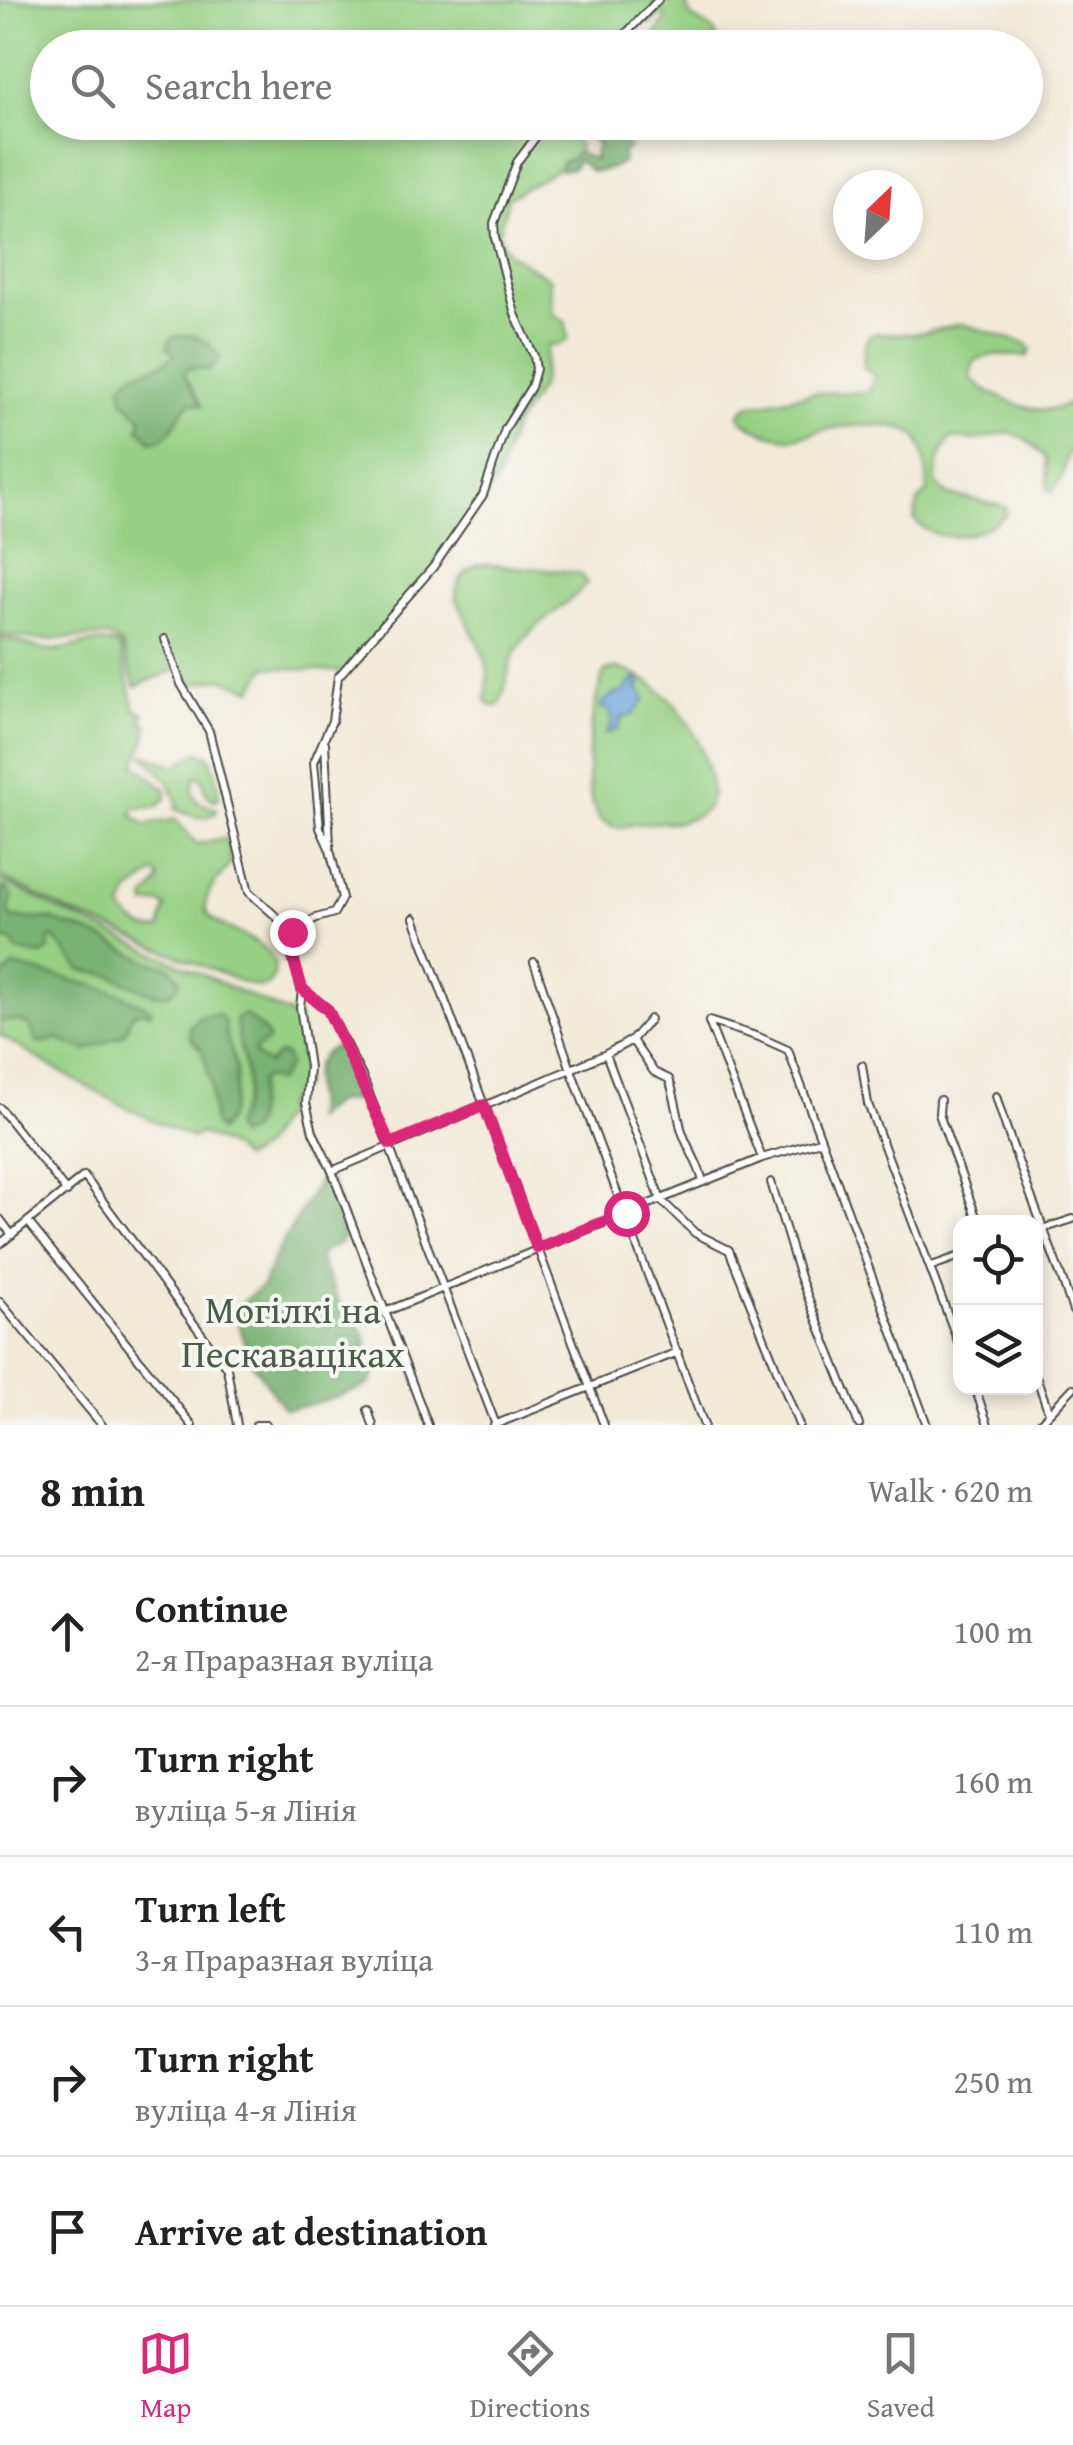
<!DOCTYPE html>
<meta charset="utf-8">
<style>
body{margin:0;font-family:"Gentium Book Plus",serif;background:#f6f6f6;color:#222}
.controls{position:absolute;right:30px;bottom:30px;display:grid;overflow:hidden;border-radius:20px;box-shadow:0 5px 15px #0003}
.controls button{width:90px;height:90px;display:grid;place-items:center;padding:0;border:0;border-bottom:2px solid #e0e0e0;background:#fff;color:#222;font:50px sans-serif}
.compass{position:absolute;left:833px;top:170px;width:90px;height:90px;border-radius:50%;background:#fff;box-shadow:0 5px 15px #0003;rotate:25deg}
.stop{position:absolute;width:30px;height:30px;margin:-22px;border:8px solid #db2777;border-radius:50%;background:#fff}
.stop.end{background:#db2777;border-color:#fff;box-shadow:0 2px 10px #0008}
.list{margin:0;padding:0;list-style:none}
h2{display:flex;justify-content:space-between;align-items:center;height:130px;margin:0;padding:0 40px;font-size:42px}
h2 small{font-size:32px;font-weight:400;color:#767676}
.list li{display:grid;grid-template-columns:65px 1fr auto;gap:30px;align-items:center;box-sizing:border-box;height:150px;padding:0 40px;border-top:2px solid #e0e0e0}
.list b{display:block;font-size:38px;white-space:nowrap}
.list p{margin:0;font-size:32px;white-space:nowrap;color:#767676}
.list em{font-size:32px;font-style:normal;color:#767676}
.icon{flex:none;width:55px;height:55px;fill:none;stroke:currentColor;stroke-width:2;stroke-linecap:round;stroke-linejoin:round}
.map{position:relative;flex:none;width:1073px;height:1425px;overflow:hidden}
.search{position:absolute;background:#fff;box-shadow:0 5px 15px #0003;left:30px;right:30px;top:30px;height:110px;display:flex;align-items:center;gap:25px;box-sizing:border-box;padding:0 35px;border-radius:55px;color:#767676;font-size:38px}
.sheet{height:880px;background:#fff}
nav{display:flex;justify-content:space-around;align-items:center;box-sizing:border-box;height:140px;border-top:2px solid #e0e0e0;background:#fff;font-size:28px;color:#767676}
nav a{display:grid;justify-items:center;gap:5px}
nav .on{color:#db2777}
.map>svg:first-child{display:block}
.green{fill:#96d084;stroke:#607e58;stroke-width:2.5;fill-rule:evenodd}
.forest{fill:#78b272;stroke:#526e4e;stroke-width:2.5}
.water{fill:#6ba3da;stroke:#4b6782;stroke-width:2.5}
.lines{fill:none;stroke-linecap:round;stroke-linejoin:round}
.minor-casing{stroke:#494845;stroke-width:10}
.minor{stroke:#fff;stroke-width:6}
.route{stroke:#db2777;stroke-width:12}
.labels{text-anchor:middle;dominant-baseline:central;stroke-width:8;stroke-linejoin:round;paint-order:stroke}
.park-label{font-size:38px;fill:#4b5d46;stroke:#f6f6f2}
</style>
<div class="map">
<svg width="1073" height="1425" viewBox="0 0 1073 1425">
<rect width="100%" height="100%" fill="#f6f6f2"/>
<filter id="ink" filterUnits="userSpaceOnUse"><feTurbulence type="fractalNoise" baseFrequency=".01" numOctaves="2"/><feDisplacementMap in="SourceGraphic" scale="20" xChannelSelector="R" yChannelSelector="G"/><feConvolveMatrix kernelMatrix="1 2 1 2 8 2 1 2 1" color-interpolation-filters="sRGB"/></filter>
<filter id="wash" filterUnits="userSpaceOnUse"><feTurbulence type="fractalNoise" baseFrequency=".0048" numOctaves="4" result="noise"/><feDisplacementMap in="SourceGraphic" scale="40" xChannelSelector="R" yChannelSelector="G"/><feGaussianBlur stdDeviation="2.25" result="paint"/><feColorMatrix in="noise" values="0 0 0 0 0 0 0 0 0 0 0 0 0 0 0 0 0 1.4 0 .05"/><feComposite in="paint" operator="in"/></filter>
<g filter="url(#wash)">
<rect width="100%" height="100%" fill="#f1ead7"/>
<path class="green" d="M 0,0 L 685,0 L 690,16 L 713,30 L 719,41 L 712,45 L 695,43 L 690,47 L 653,47 L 656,34 L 666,18 L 661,14 L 650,24 L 647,23 L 652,11 L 617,47 L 48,48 L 48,122 L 556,123 L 579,145 L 576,158 L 508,198 L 498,234 L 507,252 L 550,279 L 553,314 L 565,321 L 568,334 L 567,341 L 554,346 L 548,344 L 541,386 L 513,428 L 496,482 L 444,559 L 345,672 L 266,667 L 252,690 L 221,678 L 189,685 L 180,668 L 135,686 L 122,645 L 106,636 L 42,640 L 0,635 Z
M 962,324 L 1027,344 L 1031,350 L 1028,356 C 1006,356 993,351 973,362 L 971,379 C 993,398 1048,424 1073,400 L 1073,451 L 1068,452 L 1063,473 L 1052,493 L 1048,490 L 1046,458 L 1025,438 L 1009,432 L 975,440 L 951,438 C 940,451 936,466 936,483 L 946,494 L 1006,507 L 1006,515 C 979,536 941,548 914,520 L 918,502 L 928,492 C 927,474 926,454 917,438 C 906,419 840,426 820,431 C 810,433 801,438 790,438 C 771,437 756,431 741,419 L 740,413 L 747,406 L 813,393 L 868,392 L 875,377 L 864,367 C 861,324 876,334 907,334 C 925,334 945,327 962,324 Z
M 482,564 L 572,572 L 582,574 L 587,583 C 566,609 534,621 516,651 C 506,669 508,688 498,706 L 492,706 L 486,702 L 488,672 L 485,658 L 456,598 C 456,581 466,568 482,564 Z
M 0,638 C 15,640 26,644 39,648 C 68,657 89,632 120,647 L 135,710 L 144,713 L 142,721 L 147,724 L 147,735 L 135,765 L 166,789 L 166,798 L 157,807 L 134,808 L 132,815 L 146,825 L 175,819 L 197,844 L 224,838 L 228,844 L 231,862 C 223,877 202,891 206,910 C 210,932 300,941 268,985 L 259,987 L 242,982 L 68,911 L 0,876 ZM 153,874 L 158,875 L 159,882 L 145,899 L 146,905 L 160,903 L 166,907 L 160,929 C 145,932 129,921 122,908 L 129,892 Z
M 618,668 C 668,684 698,725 709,775 C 712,788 714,801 703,811 C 681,830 645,817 621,828 C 613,826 606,825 600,819 C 578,793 591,701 605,671 Z
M 198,752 L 208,755 C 215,766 219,784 219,798 L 214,800 L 206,794 L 202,778 L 196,776 C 186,798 198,804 217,809 L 215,814 C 200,821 189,815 175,809 L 178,805 L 169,782 L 143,754 L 175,766 Z
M 0,879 L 64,912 L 298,1018 L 304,1085 C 295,1095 282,1099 284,1116 C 266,1133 271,1148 243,1159 L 233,1149 L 200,1133 L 192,1138 C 125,1109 62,1075 0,1035 Z"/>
<path class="forest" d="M 552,123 L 627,123 L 616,132 L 616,138 L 630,148 L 623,152 L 623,161 C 614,169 603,171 592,172 L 578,160 L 573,168 L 561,170 L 562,162 L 571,159 L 577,152 L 595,160 L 594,152 L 598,145 L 590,136 L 572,137 Z
M 192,335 L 208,343 L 220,358 L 210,370 L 190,368 L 184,374 L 202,405 L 190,403 C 175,415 175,439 152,441 L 139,429 L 142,418 L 123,400 L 122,385 C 133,365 161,372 174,354 L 167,347 L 172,337 Z
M 7,887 L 12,897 L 9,911 L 12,918 L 50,919 L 93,934 L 148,961 L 170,967 L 180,980 C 171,1012 132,983 112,976 C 103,973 91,973 81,970 L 53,937 L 48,941 L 49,950 L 43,955 L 16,951 L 14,943 L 6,939 L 0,944 L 3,889 Z
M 14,966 C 60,978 112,985 152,1010 L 150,1014 L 141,1011 L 133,1014 L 124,1034 L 86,1051 L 56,1039 L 38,1043 L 29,1025 L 17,1021 L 0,1021 L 0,980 Z
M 218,1014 L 225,1022 C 224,1039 234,1053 236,1069 C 237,1087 232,1119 219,1131 L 213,1123 L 211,1085 L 202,1050 L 191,1039 L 189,1027 L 199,1016 Z
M 245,1014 L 267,1034 L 268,1041 L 255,1049 L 256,1056 L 268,1064 L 278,1054 L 285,1055 L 289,1065 L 278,1081 L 264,1078 L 260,1081 L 254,1123 L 249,1132 L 238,1136 L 233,1126 C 261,1078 238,1065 236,1019 Z
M 335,1046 L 346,1057 L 362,1094 L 355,1100 L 335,1102 L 314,1119 C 318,1092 301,1065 335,1046 Z
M 326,1178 L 331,1182 L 345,1233 L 339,1244 L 321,1253 L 319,1259 L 343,1311 L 357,1321 L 365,1338 L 373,1376 L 371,1383 C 359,1391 297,1410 284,1409 L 249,1358 L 236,1314 L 237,1307 L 262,1286 L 276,1254 L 320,1179 Z"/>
<path class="water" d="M 635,678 L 640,682 L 638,687 L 645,700 L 633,715 L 622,718 L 618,729 L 606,734 C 612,725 613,719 608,710 L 602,709 L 601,704 L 614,693 L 622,693 Z"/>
</g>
<g filter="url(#ink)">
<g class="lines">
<g class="minor-casing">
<path id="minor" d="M 612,48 L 658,0
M 165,639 L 181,684 L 209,731 L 249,892 L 292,931 L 292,954 L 302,989 L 328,1010 L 363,1078 L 496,1425
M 325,743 L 330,845
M 414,918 L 604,1425
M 292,931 L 316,918 L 334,913 L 342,898 L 330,850 L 320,828 L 314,762 L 332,721 L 338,677 L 434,566 L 483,495 L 505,429 L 531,387 L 536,369 L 534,356 L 515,314 L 495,238 L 494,223 L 517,162 L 547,122
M 534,962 L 570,1067 L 704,1425
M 302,990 L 300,1007 L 309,1067 L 306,1103 L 313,1132 L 332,1171 L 428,1425
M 709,1021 L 759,1037 L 788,1050 L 927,1425
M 709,1022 L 762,1158
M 632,1040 L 654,1072 L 669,1079 C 675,1096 677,1111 681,1128 C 686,1147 699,1162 703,1182
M 606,1054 L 661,1200 L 695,1233 L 729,1250 L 799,1425
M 862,1065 L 868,1104 L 960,1347
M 996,1096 C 1018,1169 1049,1238 1073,1311
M 940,1100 L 939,1114 L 978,1222
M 0,1108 L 67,1192
M 332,1171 L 606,1054 L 632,1040 L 650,1019
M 771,1182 L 800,1277 L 859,1425
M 0,1219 L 12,1235
M 29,1223 L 192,1425
M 1036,1231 L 1073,1219
M 0,1244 L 84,1176 L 227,1368 L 237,1425
M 932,1266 L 960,1256
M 0,1302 L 102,1425
M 387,1311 L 762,1158 L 820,1141
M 1036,1376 L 1049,1413
M 975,1388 L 988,1425
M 368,1410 L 373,1425
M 256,1425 L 266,1425
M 494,1425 L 678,1352
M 1038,1425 L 1073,1388"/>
</g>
<use href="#minor" class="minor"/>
</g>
</g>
<g class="lines" filter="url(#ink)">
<path class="route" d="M 292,932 L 292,954 L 302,989 L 328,1010 L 390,1144 L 484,1105 L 537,1248 L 626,1213"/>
</g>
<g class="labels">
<g class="park-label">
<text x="293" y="1309">Могілкі на<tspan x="293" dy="44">Пескаваціках</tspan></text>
</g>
</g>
</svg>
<div class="controls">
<button><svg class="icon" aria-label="locate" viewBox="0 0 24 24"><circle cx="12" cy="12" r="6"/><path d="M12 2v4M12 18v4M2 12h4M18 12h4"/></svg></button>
<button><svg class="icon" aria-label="layers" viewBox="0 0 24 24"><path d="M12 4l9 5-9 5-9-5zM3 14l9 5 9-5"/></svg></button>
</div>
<svg class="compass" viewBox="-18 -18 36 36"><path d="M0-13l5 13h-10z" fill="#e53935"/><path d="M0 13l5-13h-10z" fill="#767676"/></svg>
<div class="stop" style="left:626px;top:1213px"></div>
<div class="stop end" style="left:292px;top:932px"></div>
<div class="search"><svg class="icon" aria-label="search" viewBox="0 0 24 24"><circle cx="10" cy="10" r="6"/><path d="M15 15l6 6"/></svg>Search here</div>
</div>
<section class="sheet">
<h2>8 min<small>Walk · 620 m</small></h2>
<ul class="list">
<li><svg class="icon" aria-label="ahead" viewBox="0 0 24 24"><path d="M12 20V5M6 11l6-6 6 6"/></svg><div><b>Continue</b><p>2-я Праразная вуліца</p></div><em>100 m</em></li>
<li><svg class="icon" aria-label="right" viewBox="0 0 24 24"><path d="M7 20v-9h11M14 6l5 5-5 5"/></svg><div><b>Turn right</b><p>вуліца 5-я Лінія</p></div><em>160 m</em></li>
<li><svg class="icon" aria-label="left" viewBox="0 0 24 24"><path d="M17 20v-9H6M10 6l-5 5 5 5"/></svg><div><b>Turn left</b><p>3-я Праразная вуліца</p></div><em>110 m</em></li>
<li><svg class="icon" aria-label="right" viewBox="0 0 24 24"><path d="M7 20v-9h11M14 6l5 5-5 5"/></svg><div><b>Turn right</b><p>вуліца 4-я Лінія</p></div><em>250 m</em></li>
<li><svg class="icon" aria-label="arrive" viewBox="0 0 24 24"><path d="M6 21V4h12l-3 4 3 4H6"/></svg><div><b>Arrive at destination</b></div></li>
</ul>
</section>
<nav>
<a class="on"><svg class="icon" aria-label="map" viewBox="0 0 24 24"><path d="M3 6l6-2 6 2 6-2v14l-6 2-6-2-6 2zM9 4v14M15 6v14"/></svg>Map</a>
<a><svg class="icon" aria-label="directions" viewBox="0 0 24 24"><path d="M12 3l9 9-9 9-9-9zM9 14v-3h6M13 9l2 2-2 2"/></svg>Directions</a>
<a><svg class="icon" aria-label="saved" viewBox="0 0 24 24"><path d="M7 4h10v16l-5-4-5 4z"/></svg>Saved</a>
</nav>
